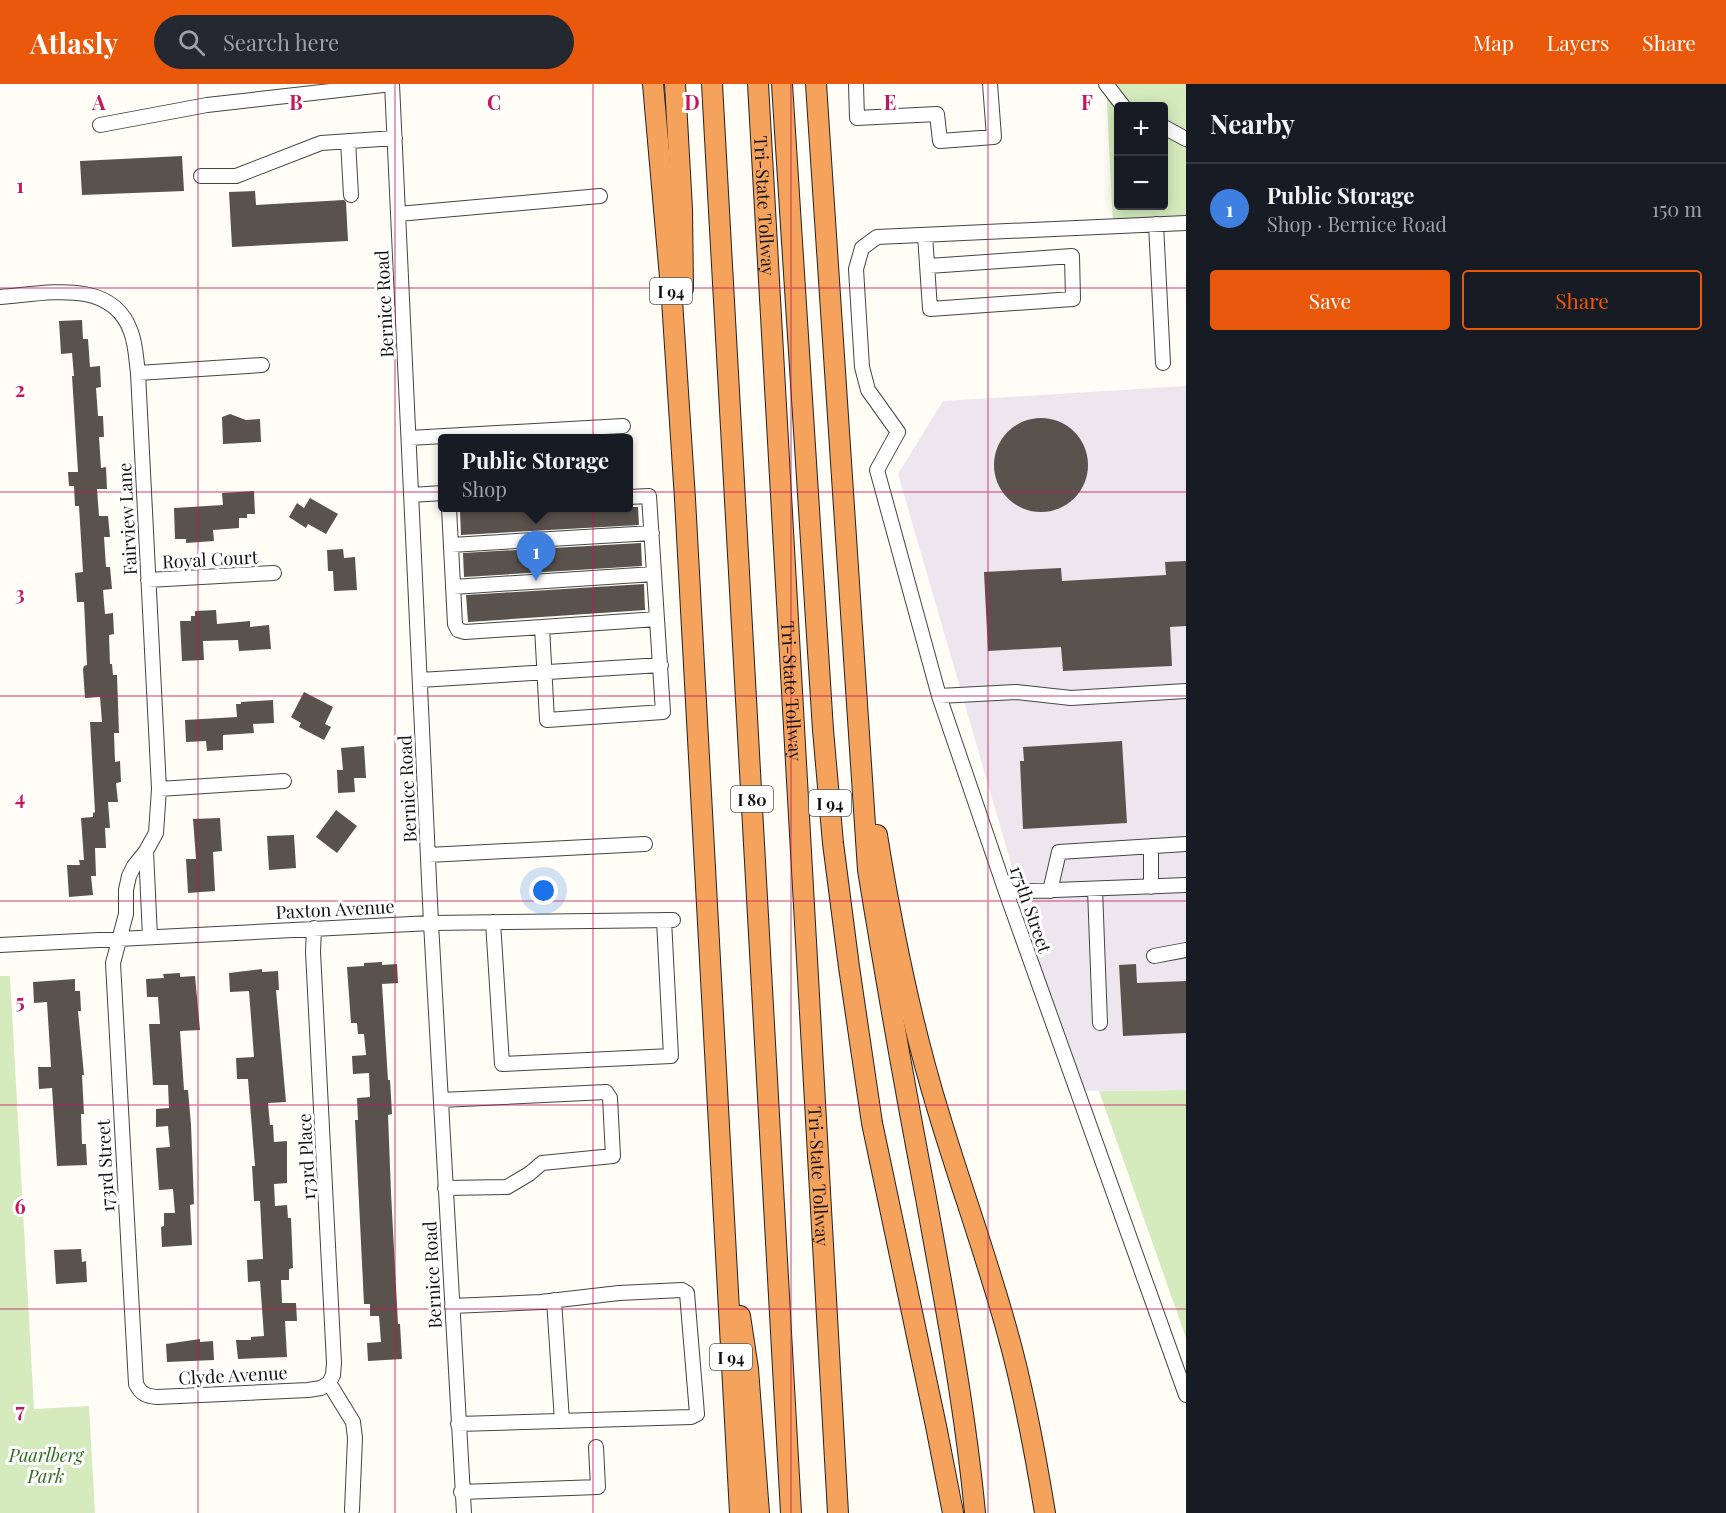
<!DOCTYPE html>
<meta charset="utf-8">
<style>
body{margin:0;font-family:"Playfair Display",serif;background:#242831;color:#f1f3f6}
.controls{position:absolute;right:18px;top:18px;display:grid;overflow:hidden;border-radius:6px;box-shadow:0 3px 15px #0003}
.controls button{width:54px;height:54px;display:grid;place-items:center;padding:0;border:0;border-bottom:2px solid #363941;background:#171b24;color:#f1f3f6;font:30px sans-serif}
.you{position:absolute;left:544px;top:807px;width:21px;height:21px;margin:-15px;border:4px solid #fff;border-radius:50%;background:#1a73e8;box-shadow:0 0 0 9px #1a73e833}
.badge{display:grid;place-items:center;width:39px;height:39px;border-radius:50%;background:#ea580c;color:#fff;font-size:20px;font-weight:700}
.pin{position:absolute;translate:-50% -50px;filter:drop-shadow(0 2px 3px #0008)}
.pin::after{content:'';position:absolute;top:32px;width:21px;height:18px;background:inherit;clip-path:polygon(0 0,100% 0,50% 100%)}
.popup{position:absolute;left:438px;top:350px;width:195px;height:78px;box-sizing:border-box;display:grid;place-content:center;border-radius:6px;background:#171b24;filter:drop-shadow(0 2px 4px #0005);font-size:20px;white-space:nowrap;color:#9ea1a6}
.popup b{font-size:22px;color:#f1f3f6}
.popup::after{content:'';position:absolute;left:50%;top:100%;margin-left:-12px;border:12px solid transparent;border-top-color:#171b24}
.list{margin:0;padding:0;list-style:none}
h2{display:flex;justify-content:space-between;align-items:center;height:78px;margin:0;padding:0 24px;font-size:26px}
h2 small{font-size:20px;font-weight:400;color:#9ea1a6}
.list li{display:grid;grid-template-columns:39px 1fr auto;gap:18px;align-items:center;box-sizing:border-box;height:90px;padding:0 24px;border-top:2px solid #363941}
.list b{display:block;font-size:22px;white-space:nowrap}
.list p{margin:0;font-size:20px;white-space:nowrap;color:#9ea1a6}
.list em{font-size:20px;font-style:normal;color:#9ea1a6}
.actions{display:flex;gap:12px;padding:18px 24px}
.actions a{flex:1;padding:14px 0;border:2px solid #ea580c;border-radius:6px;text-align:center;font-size:21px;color:#ea580c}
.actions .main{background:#ea580c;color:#fff}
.icon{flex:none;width:33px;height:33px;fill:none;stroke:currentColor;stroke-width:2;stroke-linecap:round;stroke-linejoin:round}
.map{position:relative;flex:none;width:1186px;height:1429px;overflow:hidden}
header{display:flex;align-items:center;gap:36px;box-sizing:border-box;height:84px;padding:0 30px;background:#ea580c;color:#fff}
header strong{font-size:28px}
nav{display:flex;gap:33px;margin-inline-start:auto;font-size:21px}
.search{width:420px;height:54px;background:#242831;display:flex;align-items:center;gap:15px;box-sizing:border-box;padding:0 21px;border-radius:33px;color:#9ea1a6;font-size:22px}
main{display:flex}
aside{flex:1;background:#171b24}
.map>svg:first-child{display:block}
.industrial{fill:#eee6ef}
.green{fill:#d5ebbd;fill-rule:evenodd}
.building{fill:#5a524d}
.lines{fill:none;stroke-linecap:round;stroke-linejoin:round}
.minor-casing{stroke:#444;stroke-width:16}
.highway-casing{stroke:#222;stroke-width:22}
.minor{stroke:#fff;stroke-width:14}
.highway{stroke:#f5a25d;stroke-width:20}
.grid{fill:none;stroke:#c2185b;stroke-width:1.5;stroke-opacity:0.55}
.labels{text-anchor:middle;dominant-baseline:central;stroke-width:6;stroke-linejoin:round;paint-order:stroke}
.shield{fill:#fff;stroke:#585858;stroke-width:1.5}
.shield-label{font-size:16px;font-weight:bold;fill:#111}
.street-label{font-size:18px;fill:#111;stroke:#fff}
.park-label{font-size:18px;font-style:italic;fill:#2f6b1f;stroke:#fff}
.grid-label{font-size:20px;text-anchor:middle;font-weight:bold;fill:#c2185b;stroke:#fff;stroke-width:6;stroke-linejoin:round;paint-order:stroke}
</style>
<header>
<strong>Atlasly</strong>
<div class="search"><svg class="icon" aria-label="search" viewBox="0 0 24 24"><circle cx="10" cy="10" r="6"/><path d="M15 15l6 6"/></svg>Search here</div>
<nav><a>Map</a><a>Layers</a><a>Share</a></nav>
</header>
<main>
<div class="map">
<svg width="1186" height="1429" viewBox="0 0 1186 1429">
<rect width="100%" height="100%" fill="#fffdf5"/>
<path class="industrial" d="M 1186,302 L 1186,1006 L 1077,1007 L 898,390 L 943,317 Z"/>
<path class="green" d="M 1106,0 L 1186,0 L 1186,139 L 1113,142 ZM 1118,22 L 1164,22 L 1164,122 L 1118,122 Z
M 0,892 L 10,892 L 34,1325 L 89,1322 L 95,1429 L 0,1429 Z
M 1186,1006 L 1186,1254 L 1099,1007 Z"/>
<path class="building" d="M 182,72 L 184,107 L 82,111 L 80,77 Z
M 255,107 L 256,121 L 344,116 L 346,118 L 348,157 L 232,163 L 229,108 Z
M 82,236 L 83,255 L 88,255 L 90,283 L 100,282 L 101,303 L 96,304 L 98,332 L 103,332 L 104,353 L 99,353 L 101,384 L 106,383 L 107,405 L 97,405 L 99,432 L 108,432 L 110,453 L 104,453 L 106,483 L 110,483 L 112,505 L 103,506 L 105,530 L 113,529 L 114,550 L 109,551 L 110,580 L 112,580 L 113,591 L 117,591 L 119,649 L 114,649 L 115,678 L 120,677 L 121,698 L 116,699 L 118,718 L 108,718 L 110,744 L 105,744 L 106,764 L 95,764 L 96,792 L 91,792 L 93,811 L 69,813 L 67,781 L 80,781 L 79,776 L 84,776 L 81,734 L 93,733 L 93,729 L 95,728 L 90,638 L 102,638 L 100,613 L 85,614 L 83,585 L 84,582 L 87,581 L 84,518 L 77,518 L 75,489 L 83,488 L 79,422 L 75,422 L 74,402 L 69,402 L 68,388 L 78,388 L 72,292 L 74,292 L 72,269 L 61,270 L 59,237 Z
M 230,330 L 246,336 L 260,335 L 261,358 L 223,360 L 222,333 Z
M994 381a47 47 0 1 1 94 0a47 47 0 1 1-94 0Z
M 254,407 L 255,430 L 247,430 L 247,434 L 239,434 L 239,444 L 213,446 L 214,457 L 186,459 L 186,455 L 175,455 L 174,424 L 223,421 L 222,409 Z
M 310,414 L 338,430 L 326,450 L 308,440 L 306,444 L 289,433 L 297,419 L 304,424 Z
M 494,423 L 638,423 L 639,441 L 461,451 L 460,426 Z
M 641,459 L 642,482 L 464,493 L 463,469 Z
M 343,465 L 344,474 L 355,473 L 357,506 L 334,507 L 333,487 L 328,487 L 327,466 Z
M 1186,477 L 1186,542 L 1170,543 L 1172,582 L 1063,587 L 1061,563 L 988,567 L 984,488 L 1061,484 L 1062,497 L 1166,491 L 1165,478 Z
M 644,500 L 645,526 L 468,538 L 466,511 Z
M 216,526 L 217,540 L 250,537 L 250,543 L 269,541 L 271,565 L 239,567 L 238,556 L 203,557 L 204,576 L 182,577 L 180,537 L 191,537 L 191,532 L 195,532 L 195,527 Z
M 304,608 L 333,623 L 325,640 L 331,643 L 324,656 L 299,643 L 301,639 L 291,633 Z
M 273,616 L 274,639 L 253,640 L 254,649 L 223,651 L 223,666 L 207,667 L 206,657 L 186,658 L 185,636 L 237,633 L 236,620 L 241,620 L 241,618 Z
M 1122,657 L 1127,739 L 1023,745 L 1020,677 L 1024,677 L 1023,663 Z
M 364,662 L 366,694 L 354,694 L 355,708 L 338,709 L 337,686 L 343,686 L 341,664 Z
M 336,726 L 357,742 L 337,769 L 316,753 Z
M 220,734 L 222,767 L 213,768 L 215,807 L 188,809 L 186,775 L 196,775 L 193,735 Z
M 294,751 L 296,784 L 269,786 L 267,752 Z
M 382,878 L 382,881 L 397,880 L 398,899 L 382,900 L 388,996 L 390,996 L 392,1030 L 388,1031 L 391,1109 L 398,1240 L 400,1240 L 402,1275 L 368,1277 L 367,1259 L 381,1258 L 379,1232 L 370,1232 L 370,1220 L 364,1220 L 355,1036 L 358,1036 L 357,1014 L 370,1013 L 369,989 L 353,990 L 352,972 L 366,971 L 364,950 L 358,950 L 357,939 L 351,939 L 347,883 L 364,882 L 364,879 Z
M 1136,880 L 1137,899 L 1186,897 L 1186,949 L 1123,952 L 1119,881 Z
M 262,885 L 262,888 L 278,887 L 279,906 L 276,906 L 286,1018 L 268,1019 L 270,1041 L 273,1041 L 274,1058 L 287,1057 L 287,1099 L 274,1100 L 275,1122 L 287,1121 L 288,1134 L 291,1134 L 293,1184 L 289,1185 L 289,1196 L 281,1196 L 282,1219 L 296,1219 L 297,1237 L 285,1237 L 287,1273 L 238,1275 L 236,1256 L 251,1256 L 251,1253 L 264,1252 L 260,1197 L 248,1198 L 247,1176 L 263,1175 L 260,1117 L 254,1117 L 252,1082 L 255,1082 L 248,995 L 237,995 L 236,974 L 254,973 L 249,907 L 230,908 L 229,889 Z
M 180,889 L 180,893 L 195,892 L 200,946 L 180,947 L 184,1006 L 188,1006 L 191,1041 L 194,1120 L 190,1121 L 192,1161 L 162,1163 L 161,1143 L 164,1142 L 164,1129 L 175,1129 L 173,1105 L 159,1106 L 156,1064 L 170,1063 L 168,1042 L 156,1043 L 156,1025 L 169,1024 L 168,1001 L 153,1001 L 149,940 L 160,940 L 158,913 L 147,913 L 146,895 L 164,894 L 163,890 Z
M 75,895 L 75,907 L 80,907 L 81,927 L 78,927 L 84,991 L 82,991 L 84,1030 L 81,1030 L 82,1060 L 86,1060 L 87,1081 L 57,1082 L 52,1004 L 39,1005 L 38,983 L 51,983 L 47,918 L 34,919 L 33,898 Z
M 81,1165 L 82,1178 L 86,1177 L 87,1198 L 56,1200 L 54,1166 Z
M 200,1255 L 200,1258 L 213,1257 L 214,1276 L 167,1278 L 166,1260 Z"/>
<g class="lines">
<g class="minor-casing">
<path id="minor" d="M 392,0 L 431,839 L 464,1429
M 856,0 L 857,34 L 937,30 L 940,57 L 994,53 L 990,0
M 1106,0 L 1123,22
M 100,41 L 207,21 L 392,0
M 1164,43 L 1186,55
M 348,57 L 351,111
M 201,92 L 236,92 L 321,59 L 395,54
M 398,130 L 600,112
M 1186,139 L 877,153 L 862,164 L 856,185 L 862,283 L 868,306 L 898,348 L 877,386 L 939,612 L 1006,808 L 1186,1311
M 1156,140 L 1163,279
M 925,151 L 930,225 L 1073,215 L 1072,172 L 929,182
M 0,213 C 44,210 112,193 131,248 C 136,261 136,275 138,289 L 159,705 L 156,749 L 146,767 L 134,782 L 129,792 L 126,806 L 126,830 L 113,879 L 136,1300 C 141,1310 146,1312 157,1313 L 308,1306 L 321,1304 L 329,1299
M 138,289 L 262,281
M 409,354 L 623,342
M 411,411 L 443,409
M 449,424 L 455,540 L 458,546 L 465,548 L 542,543 L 547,636 L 663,628 L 649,412 L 629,413
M 451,461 L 652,449
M 148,496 L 274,489
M 453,503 L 654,490
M 542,543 L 657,535
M 420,596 L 661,581
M 939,612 L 1016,608 L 1071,614 L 1186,607
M 159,705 L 284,697
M 1151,762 L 1151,803
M 146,767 L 150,853
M 428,771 L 645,760
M 1095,805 L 1100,939
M 1050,807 L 1059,768 L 1186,760
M 1006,808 L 1186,801
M 493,838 L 502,980 L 671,972 L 664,836
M 314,844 L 313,868 L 334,1279 L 333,1291 L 329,1299
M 0,861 L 431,839 L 673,836
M 1154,872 L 1186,866
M 441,1016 L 606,1008 L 610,1014 L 613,1072 L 542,1079 L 529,1090 L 507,1103 L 445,1104
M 554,1216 L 562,1337
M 452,1222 L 541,1218 L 619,1209 L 682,1206 L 687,1209 L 697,1330 L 691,1333 L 458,1340
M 329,1299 L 353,1338 L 355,1354 L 352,1426
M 461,1408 L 598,1403 L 596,1363"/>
</g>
<g class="highway-casing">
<g id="highway">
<path d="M 653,0 L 672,216 L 685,415 L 740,1429"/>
<path d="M 675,0 L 682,125 L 683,205"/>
<path d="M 712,0 L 791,1429"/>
<path id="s1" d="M 758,0 L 838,1429"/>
<path d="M 782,0 L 823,646 L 833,759 L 849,883 L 872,1039 L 936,1342 L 953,1429"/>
<path d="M 816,0 L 868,786 C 886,896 905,1005 926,1114 C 945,1219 965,1323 975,1429"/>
<path d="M 877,751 C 892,845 911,939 939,1030 C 961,1103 987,1174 1007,1247 C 1024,1307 1035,1368 1045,1429"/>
<path d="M 740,1232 L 748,1285 L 759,1429"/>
</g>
</g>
<use href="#minor" class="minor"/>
<use href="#highway" class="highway"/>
</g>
<path class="grid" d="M 198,0 L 198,1429M 395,0 L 395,1429M 593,0 L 593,1429M 791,0 L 791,1429M 988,0 L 988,1429M 0,204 L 1186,204M 0,408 L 1186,408M 0,612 L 1186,612M 0,817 L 1186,817M 0,1021 L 1186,1021M 0,1225 L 1186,1225"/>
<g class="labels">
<g class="shield">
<rect x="650" y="194" width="42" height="26" rx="4.5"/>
<rect x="731" y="702" width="42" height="26" rx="4.5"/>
<rect x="809" y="706" width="42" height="26" rx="4.5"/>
<rect x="710" y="1260" width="42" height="26" rx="4.5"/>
</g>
<g class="shield-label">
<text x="671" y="207">I 94</text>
<text x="752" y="715">I 80</text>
<text x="830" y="719">I 94</text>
<text x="731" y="1273">I 94</text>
</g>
<g class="street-label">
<text stroke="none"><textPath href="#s1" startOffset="122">Tri-State Tollway</textPath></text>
<text transform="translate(384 220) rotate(-93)">Bernice Road</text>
<text transform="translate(127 435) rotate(-93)">Fairview Lane</text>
<text transform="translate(210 475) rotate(-3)">Royal Court</text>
<text stroke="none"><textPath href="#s1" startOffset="608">Tri-State Tollway</textPath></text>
<text transform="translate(407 705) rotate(-93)">Bernice Road</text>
<text transform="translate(335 825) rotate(-3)">Paxton Avenue</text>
<text transform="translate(1031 825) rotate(71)">175th Street</text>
<text transform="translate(306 1073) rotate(-93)">173rd Place</text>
<text transform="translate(105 1082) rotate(-93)">173rd Street</text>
<text stroke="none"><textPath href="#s1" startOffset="1094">Tri-State Tollway</textPath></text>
<text transform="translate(432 1191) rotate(-93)">Bernice Road</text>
<text transform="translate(233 1291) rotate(-3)">Clyde Avenue</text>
</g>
<g class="park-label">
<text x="46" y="1371">Paarlberg<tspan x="46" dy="21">Park</tspan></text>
</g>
</g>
<g class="grid-label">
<text x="99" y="26">A</text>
<text x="296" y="26">B</text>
<text x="494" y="26">C</text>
<text x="692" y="26">D</text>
<text x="890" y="26">E</text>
<text x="1087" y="26">F</text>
<text x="20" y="109">1</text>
<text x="20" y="313">2</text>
<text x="20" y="517">3</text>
<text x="20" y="721">4</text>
<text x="20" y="925">5</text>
<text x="20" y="1130">6</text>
<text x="20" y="1334">7</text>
</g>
</svg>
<div class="controls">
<button>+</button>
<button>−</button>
</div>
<div class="you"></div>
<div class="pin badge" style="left:536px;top:497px;background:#3f7fe0">1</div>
<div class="popup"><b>Public Storage</b>Shop</div>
</div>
<aside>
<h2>Nearby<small></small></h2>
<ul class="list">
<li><span class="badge" style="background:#3f7fe0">1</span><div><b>Public Storage</b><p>Shop · Bernice Road</p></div><em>150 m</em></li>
</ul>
<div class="actions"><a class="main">Save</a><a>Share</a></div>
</aside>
</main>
